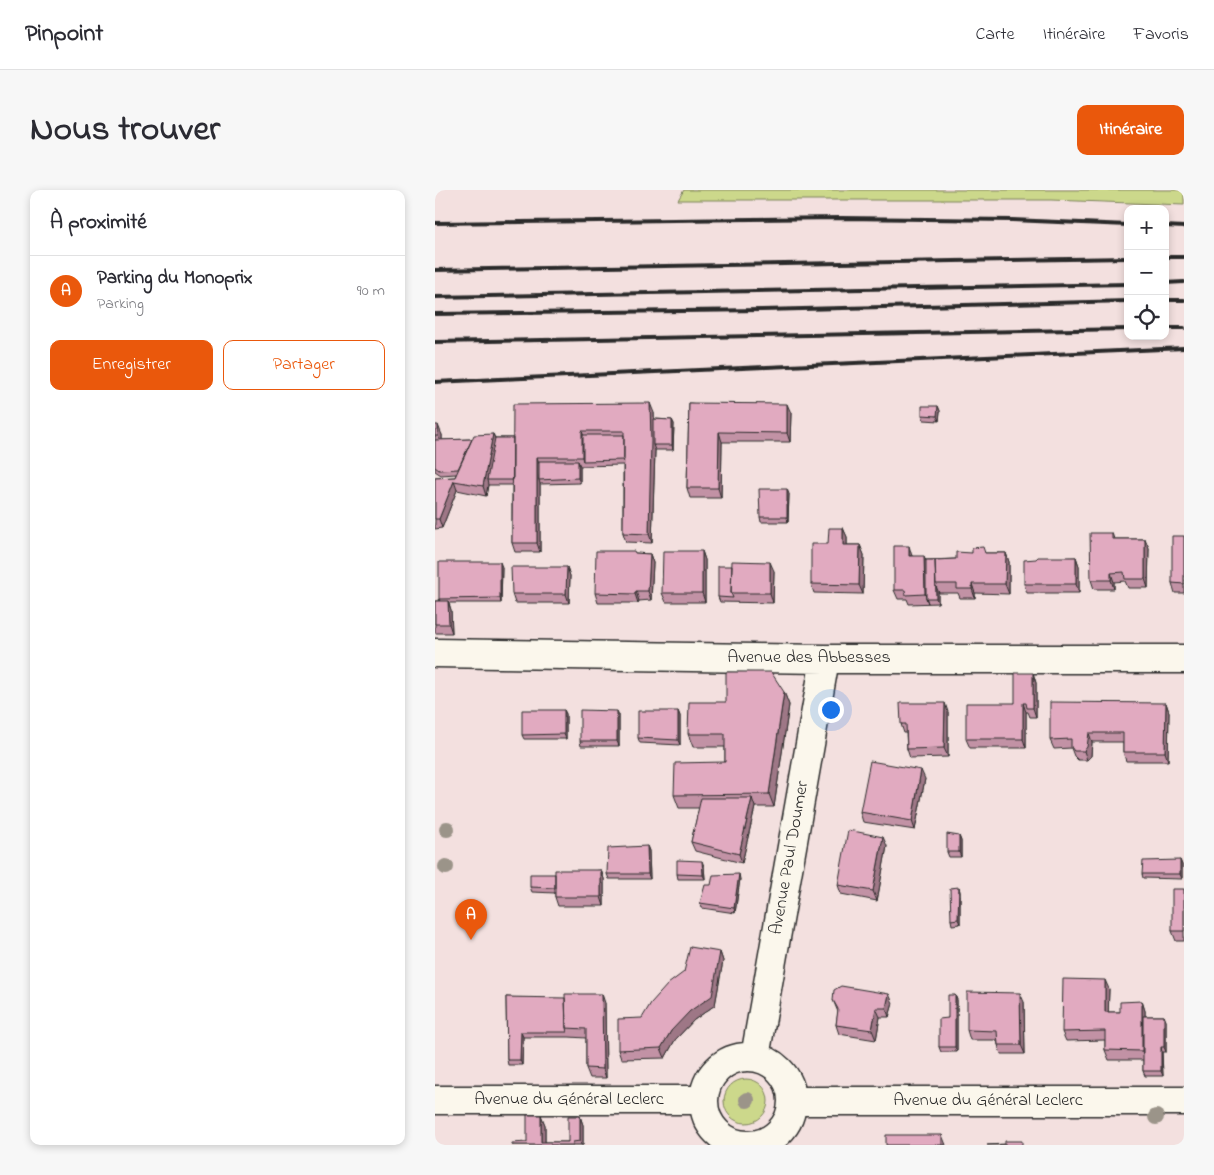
<!DOCTYPE html>
<html lang="fr">
<meta charset="utf-8">
<style>
body{margin:0;font-family:"Indie Flower",sans-serif;background:#f7f7f7;color:#2b2b33}
.controls{position:absolute;right:15px;top:15px;display:grid;overflow:hidden;border-radius:10px;box-shadow:0 2px 8px #0003}
.controls button{width:45px;height:45px;display:grid;place-items:center;padding:0;border:0;border-bottom:1px solid #e1e1e2;background:#fff;color:#2b2b33;font:25px sans-serif}
.you{position:absolute;left:395px;top:519px;width:18px;height:18px;margin:-12px;border:4px solid #fff;border-radius:50%;background:#1a73e8;box-shadow:0 0 0 8px #1a73e833}
.badge{display:grid;place-items:center;width:32px;height:32px;border-radius:50%;background:#ea580c;color:#fff;font-size:16px;font-weight:700}
.pin{position:absolute;translate:-50% -41px;filter:drop-shadow(0 1px 2px #0008)}
.pin::after{content:'';position:absolute;top:26px;width:18px;height:15px;background:inherit;clip-path:polygon(0 0,100% 0,50% 100%)}
.list{margin:0;padding:0;list-style:none}
h2{display:flex;justify-content:space-between;align-items:center;height:65px;margin:0;padding:0 20px;font-size:21px}
h2 small{font-size:16px;font-weight:400;color:#7c7c81}
.list li{display:grid;grid-template-columns:32px 1fr auto;gap:15px;align-items:center;box-sizing:border-box;height:70px;padding:0 20px;border-top:1px solid #e1e1e2}
.list b{display:block;font-size:19px;white-space:nowrap}
.list p{margin:0;font-size:16px;white-space:nowrap;color:#7c7c81}
.list em{font-size:16px;font-style:normal;color:#7c7c81}
.actions{display:flex;gap:10px;padding:15px 20px}
.actions a{flex:1;padding:11px 0;border:1px solid #ea580c;border-radius:10px;text-align:center;font-size:18px;color:#ea580c}
.actions .main{background:#ea580c;color:#fff}
.icon{flex:none;width:28px;height:28px;fill:none;stroke:currentColor;stroke-width:2;stroke-linecap:round;stroke-linejoin:round}
.map{position:relative;flex:none;width:749px;height:955px;overflow:hidden;border-radius:10px}
header{display:flex;align-items:center;gap:30px;box-sizing:border-box;height:70px;padding:0 25px;background:#fff;border-bottom:1px solid #e1e1e2}
header strong{font-size:24px}
nav{display:flex;gap:28px;margin-inline-start:auto;font-size:18px}
.intro{display:flex;align-items:center;justify-content:space-between;box-sizing:border-box;height:120px;padding:0 30px}
h1{margin:0;font-size:35px}
.button{padding:12px 22px;border-radius:10px;background:#ea580c;color:#fff;font-size:18px;font-weight:700}
main{display:flex;gap:30px;padding:0 30px}
aside{flex:1;background:#fff;border-radius:10px;box-shadow:0 2px 8px #0003}
.map>svg:first-child{display:block}
.green{fill:#ccd88b;stroke:#7c825b}
.lines{fill:none;stroke-linecap:round;stroke-linejoin:round}
.street-casing{stroke:#2b2b2b;stroke-width:31}
.street{stroke:#fbf7ec;stroke-width:28}
.rail{stroke:#2b2b2b;stroke-width:4}
.tree{fill:#9b9489}
.wall{fill:#c292a5;stroke:#2b2b2b}
.shaded-wall{fill:#9e7786;stroke:#2b2b2b}
.building{fill:#e1aac0;stroke:#2b2b2b}
.labels{text-anchor:middle;dominant-baseline:central;stroke-width:4.5;stroke-linejoin:round;paint-order:stroke}
.street-label{font-size:18px;fill:#2b2b2b;stroke:#fbf7ec}
</style>
<header>
<strong>Pinpoint</strong>
<nav><a>Carte</a><a>Itinéraire</a><a>Favoris</a></nav>
</header>
<div class="intro"><h1>Nous trouver</h1><a class="button">Itinéraire</a></div>
<main>
<aside>
<h2>À proximité<small></small></h2>
<ul class="list">
<li><span class="badge">A</span><div><b>Parking du Monoprix</b><p>Parking</p></div><em>90 m</em></li>
</ul>
<div class="actions"><a class="main">Enregistrer</a><a>Partager</a></div>
</aside>
<div class="map">
<svg width="749" height="955" viewBox="0 0 749 955">
<rect width="100%" height="100%" fill="#f3e0df"/>
<filter id="ink" filterUnits="userSpaceOnUse"><feTurbulence type="fractalNoise" baseFrequency=".02" numOctaves="2"/><feDisplacementMap in="SourceGraphic" scale="10" xChannelSelector="R" yChannelSelector="G"/><feConvolveMatrix kernelMatrix="1 2 1 2 8 2 1 2 1" color-interpolation-filters="sRGB"/></filter>
<g filter="url(#ink)">
<path class="green" d="M 249,0 L 749,0 L 749,15 L 616,10 L 243,10 Z
M289 911a22 22 0 1 1 44 0a22 22 0 1 1-44 0Z"/>
<g class="lines">
<g class="street-casing">
<path id="street" d="M 0,463 L 390,469 L 749,469
M269 911a44 44 0 1 1 88 0a44 44 0 1 1-88 0Z
M 320,867 L 390,469
M 0,910 L 268,910
M 357,911 L 749,911"/>
</g>
<use href="#street" class="street"/>
<path class="rail" d="M 0,33 L 406,28 L 577,30 L 693,35
M 730,36 L 749,37
M 730,67 L 749,67
M 0,80 L 693,68
M 730,93 L 749,92
M 0,107 L 693,94
M 730,110 L 749,110
M 0,124 L 327,120 L 693,111
M 730,138 L 749,138
M 0,152 L 693,139
M 0,192 L 749,158"/>
</g>
<g class="tree">
<circle cx="12" cy="639" r="8"/>
<circle cx="11" cy="677" r="8"/>
<circle cx="312" cy="910" r="8"/>
<circle cx="721" cy="927" r="8"/>
</g>
<path class="wall" d="M 254,213 L 356,223 L 355,252 L 287,252 L 286,308 L 255,308 L 252,298 Z
M 503,216 L 505,221 L 504,231 L 489,230 L 487,225 Z
M 219,223 L 219,229 L 237,230 L 239,234 L 238,260 L 220,260 L 217,353 L 191,352 L 188,343 L 188,275 L 145,276 L 145,293 L 105,294 L 105,362 L 80,362 L 77,353 L 77,295 L 53,295 L 51,306 L 22,300 L 7,338 L 0,339 L 0,288 L 20,287 L 21,284 L 6,285 L 0,281 L 0,235 L 7,245 L 7,250 L 37,249 L 58,244 L 60,248 L 78,248 Z
M 354,304 L 353,332 L 326,332 L 325,327 Z
M 408,338 L 412,347 L 412,355 L 425,355 L 429,365 L 428,404 L 379,403 L 376,394 L 393,354 Z
M 677,343 L 679,349 L 710,349 L 714,358 L 713,398 L 693,398 L 690,391 L 679,392 L 679,399 L 659,399 L 656,390 Z
M 749,346 L 749,403 L 740,403 L 737,393 Z
M 267,361 L 270,370 L 270,412 L 231,412 L 227,403 Z
M 200,363 L 215,364 L 218,373 L 216,410 L 204,411 L 203,413 L 163,413 L 160,403 Z
M 537,363 L 571,363 L 574,372 L 574,404 L 540,403 L 540,408 L 525,408 L 523,403 L 504,403 L 503,401 L 503,413 L 474,414 L 472,409 L 463,409 L 459,400 L 477,366 L 491,370 L 521,369 Z
M 641,367 L 644,376 L 644,403 L 592,403 L 589,394 L 601,369 Z
M 297,376 L 339,381 L 338,413 L 285,412 L 283,407 Z
M 67,377 L 66,413 L 14,413 L 16,420 L 17,443 L 0,443 L 0,411 L 5,411 L 4,409 Z
M 132,377 L 135,386 L 134,413 L 80,413 L 77,404 Z
M 598,483 L 601,493 L 601,527 L 595,527 L 593,522 L 591,522 L 591,558 L 535,558 L 531,549 L 580,513 Z
M 349,502 L 354,515 L 339,617 L 320,617 L 307,673 L 260,661 L 256,652 L 264,618 L 244,618 L 239,605 L 290,572 L 290,557 L 258,557 L 253,544 L 291,512 Z
M 731,513 L 734,522 L 733,571 L 691,571 L 688,562 L 688,552 L 657,552 L 656,566 L 652,570 L 643,570 L 639,566 L 636,558 L 619,559 L 615,550 Z
M 129,520 L 131,524 L 131,549 L 89,549 L 87,545 Z
M 243,521 L 245,526 L 245,555 L 205,553 L 203,548 Z
M 513,522 L 513,567 L 475,568 L 472,559 L 471,543 L 469,543 L 466,534 Z
M 184,525 L 184,556 L 146,556 L 145,551 Z
M 490,589 L 480,640 L 428,632 L 425,622 Z
M 524,646 L 526,651 L 526,667 L 514,667 L 512,662 Z
M 212,656 L 214,661 L 215,689 L 174,689 L 172,684 Z
M 452,656 L 442,711 L 406,704 L 403,695 Z
M 745,670 L 747,675 L 747,689 L 708,688 L 707,684 Z
M 269,676 L 270,689 L 243,689 L 242,684 Z
M 166,680 L 169,689 L 169,716 L 123,716 L 120,707 L 120,703 L 97,702 L 95,697 L 120,684 Z
M 305,689 L 300,723 L 267,718 L 265,713 L 276,695 Z
M 524,697 L 525,702 L 525,734 L 517,735 L 516,730 Z
M 749,699 L 749,751 L 741,751 L 737,741 Z
M 285,762 L 288,771 L 280,815 L 259,830 L 240,850 L 230,868 L 186,869 L 183,860 L 207,828 Z
M 674,799 L 673,822 L 685,822 L 707,811 L 710,821 L 710,826 L 729,826 L 731,831 L 731,862 L 727,862 L 728,886 L 710,886 L 708,881 L 708,870 L 674,870 L 670,860 L 670,850 L 631,851 L 627,842 Z
M 520,805 L 522,810 L 522,862 L 506,862 L 504,857 Z
M 71,807 L 170,813 L 171,888 L 155,888 L 151,878 L 151,848 L 134,847 L 88,847 L 87,875 L 73,875 L 72,870 Z
M 398,810 L 458,813 L 454,827 L 445,827 L 441,850 L 404,844 L 401,835 L 403,822 Z
M 589,812 L 590,864 L 566,864 L 563,855 L 562,850 L 535,850 L 532,840 Z
M 106,925 L 110,935 L 110,952 L 133,952 L 145,926 L 148,935 L 148,955 L 77,955 L 92,952 Z"/>
<path class="shaded-wall" d="M 215,213 L 219,223 L 220,255 L 218,255 L 220,260 L 217,353 L 214,344 Z
M 352,214 L 356,223 L 355,252 L 352,243 Z
M 503,216 L 505,221 L 504,231 L 502,226 Z
M 237,230 L 239,234 L 238,260 L 237,255 Z
M 3,235 L 7,245 L 7,255 L 3,246 Z
M 147,241 L 150,250 L 148,271 L 147,267 Z
M 284,242 L 287,252 L 286,308 L 283,298 Z
M 58,244 L 62,253 L 52,290 L 53,295 L 51,306 L 48,296 Z
M 102,267 L 105,276 L 104,290 L 105,294 L 105,362 L 102,353 Z
M 143,271 L 145,276 L 145,293 L 143,288 Z
M 19,291 L 22,300 L 7,338 L 4,329 Z
M 352,299 L 354,304 L 353,332 L 352,327 Z
M 408,338 L 412,347 L 412,364 L 408,355 Z
M 710,349 L 714,358 L 713,398 L 710,389 Z
M 425,355 L 429,365 L 428,404 L 424,395 Z
M 474,356 L 477,366 L 474,366 Z
M 267,361 L 270,370 L 270,412 L 267,403 Z
M 571,363 L 574,372 L 574,404 L 570,394 Z
M 215,364 L 218,373 L 216,410 L 213,401 Z
M 489,366 L 493,375 L 491,408 L 493,413 L 490,404 Z
M 641,367 L 644,376 L 644,403 L 641,394 Z
M 65,372 L 67,377 L 66,413 L 65,408 Z
M 335,372 L 339,381 L 338,413 L 335,403 Z
M 132,377 L 135,386 L 134,413 L 131,404 Z
M 676,383 L 679,392 L 679,399 L 676,390 Z
M 537,394 L 540,403 L 540,408 L 537,399 Z
M 501,396 L 503,401 L 503,413 L 501,408 Z
M 201,401 L 204,411 L 203,413 L 200,404 Z
M 13,411 L 16,420 L 17,443 L 14,434 Z
M 598,483 L 601,493 L 601,527 L 598,518 Z
M 349,502 L 354,515 L 339,617 L 334,604 Z
M 510,513 L 513,522 L 513,567 L 509,558 Z
M 588,513 L 591,522 L 591,558 L 588,549 Z
M 731,513 L 734,522 L 733,571 L 730,562 Z
M 129,520 L 131,524 L 131,549 L 129,544 Z
M 182,521 L 184,525 L 184,556 L 182,551 Z
M 243,521 L 245,526 L 245,555 L 243,550 Z
M 654,543 L 657,552 L 656,566 L 652,570 L 649,561 Z
M 486,580 L 490,589 L 480,640 L 477,631 Z
M 317,608 L 320,617 L 307,673 L 304,664 Z
M 524,646 L 526,651 L 526,667 L 524,662 Z
M 448,647 L 452,656 L 442,711 L 438,701 Z
M 212,656 L 214,661 L 215,689 L 213,684 Z
M 745,670 L 747,675 L 747,689 L 745,684 Z
M 267,671 L 269,676 L 270,689 L 268,685 Z
M 166,680 L 169,689 L 169,716 L 166,707 Z
M 304,684 L 305,689 L 300,723 L 299,718 Z
M 524,697 L 525,702 L 525,734 L 523,729 Z
M 285,762 L 288,771 L 280,815 L 259,830 L 240,850 L 230,868 L 226,858 L 236,841 Z
M 670,790 L 674,799 L 673,831 L 670,822 Z
M 585,803 L 589,812 L 590,864 L 586,855 Z
M 167,804 L 170,813 L 171,888 L 168,879 Z
M 454,804 L 458,813 L 454,827 L 451,818 Z
M 520,805 L 522,810 L 522,862 L 520,857 Z
M 707,811 L 710,821 L 710,870 L 707,861 Z
M 441,818 L 445,827 L 441,850 L 437,840 Z
M 729,826 L 731,831 L 731,862 L 729,857 Z
M 86,842 L 88,847 L 87,875 L 85,870 Z
M 726,857 L 727,862 L 728,886 L 726,881 Z
M 106,925 L 110,935 L 110,955 L 106,952 Z
M 145,926 L 148,935 L 148,955 L 146,955 L 145,951 Z
M 507,945 L 511,955 L 507,955 Z"/>
<path class="building" d="M 215,213 L 216,251 L 214,344 L 188,343 L 189,241 L 147,241 L 147,267 L 102,267 L 102,353 L 77,353 L 78,214 Z
M 254,213 L 352,214 L 352,243 L 284,242 L 283,298 L 252,298 Z
M 487,216 L 503,216 L 502,226 L 487,225 Z
M 218,229 L 237,230 L 237,255 L 218,255 Z
M 0,235 L 3,235 L 3,246 L 0,246 Z
M 58,244 L 48,296 L 19,291 L 4,329 L 0,329 L 0,288 L 20,287 L 39,245 Z
M 148,245 L 189,245 L 189,270 L 148,271 Z
M 60,248 L 78,248 L 78,290 L 52,290 Z
M 37,249 L 23,279 L 4,280 L 0,277 L 0,250 Z
M 104,271 L 143,271 L 143,288 L 104,290 Z
M 324,299 L 352,299 L 352,327 L 325,327 Z
M 394,338 L 408,338 L 408,355 L 425,355 L 424,395 L 376,394 L 376,354 L 393,354 Z
M 655,343 L 677,343 L 677,349 L 710,349 L 710,389 L 690,389 L 689,382 L 676,383 L 676,390 L 656,390 Z
M 737,346 L 749,346 L 749,394 L 737,393 Z
M 459,356 L 474,356 L 474,366 L 489,366 L 490,404 L 471,405 L 470,400 L 459,400 Z
M 548,357 L 550,363 L 571,363 L 570,394 L 537,394 L 537,399 L 522,399 L 522,394 L 501,394 L 500,370 L 521,369 L 521,362 L 537,363 L 537,358 Z
M 161,361 L 199,361 L 200,363 L 215,364 L 213,401 L 201,401 L 200,404 L 160,403 Z
M 228,361 L 267,361 L 267,403 L 227,403 Z
M 603,367 L 641,367 L 641,394 L 589,394 L 589,370 L 601,369 Z
M 491,370 L 500,370 L 501,408 L 491,408 Z
M 297,371 L 335,372 L 335,403 L 296,403 Z
M 4,372 L 65,372 L 65,408 L 4,409 Z
M 283,376 L 297,376 L 296,403 L 298,408 L 283,407 Z
M 76,377 L 132,377 L 131,404 L 77,404 Z
M 0,411 L 13,411 L 14,434 L 0,434 Z
M 291,482 L 336,482 L 349,502 L 334,604 L 239,605 L 240,573 L 290,572 L 290,544 L 253,544 L 254,512 L 291,512 Z
M 580,483 L 598,483 L 598,518 L 592,518 L 591,513 L 588,513 L 588,549 L 531,549 L 531,513 L 580,513 Z
M 615,512 L 731,513 L 730,562 L 688,562 L 688,543 L 654,543 L 652,557 L 649,561 L 639,561 L 636,557 L 636,549 L 615,550 Z
M 465,513 L 510,513 L 509,558 L 472,559 L 471,534 L 466,534 Z
M 87,520 L 129,520 L 129,544 L 87,545 Z
M 145,520 L 182,521 L 182,551 L 145,551 Z
M 203,521 L 243,521 L 243,550 L 203,548 Z
M 435,571 L 486,580 L 477,631 L 425,622 Z
M 266,608 L 317,608 L 304,664 L 256,652 Z
M 413,640 L 448,647 L 438,701 L 403,695 Z
M 512,644 L 524,646 L 524,662 L 512,662 Z
M 212,656 L 213,684 L 172,684 L 173,658 Z
M 242,670 L 267,671 L 268,685 L 242,684 Z
M 745,670 L 745,684 L 707,684 L 708,671 Z
M 120,680 L 166,680 L 166,707 L 120,707 Z
M 95,684 L 120,684 L 120,698 L 95,697 Z
M 304,684 L 299,718 L 265,713 L 270,695 L 276,695 L 278,685 Z
M 524,697 L 523,729 L 516,730 L 515,698 Z
M 737,699 L 749,699 L 749,741 L 737,741 Z
M 255,757 L 285,762 L 277,806 L 255,821 L 236,841 L 226,858 L 183,860 L 183,829 L 207,828 L 216,813 L 233,794 L 249,782 Z
M 628,789 L 670,790 L 670,822 L 685,822 L 685,812 L 707,811 L 707,861 L 670,860 L 670,841 L 627,842 Z
M 406,796 L 454,804 L 451,818 L 441,818 L 437,840 L 401,835 L 403,819 L 398,810 L 399,800 Z
M 532,802 L 585,803 L 586,855 L 563,855 L 562,841 L 532,840 Z
M 130,804 L 167,804 L 168,879 L 151,878 L 151,839 L 131,838 Z
M 513,805 L 520,805 L 520,857 L 504,857 L 504,829 L 513,828 Z
M 71,807 L 130,808 L 131,838 L 132,842 L 86,842 L 85,870 L 72,870 Z
M 708,826 L 729,826 L 729,857 L 726,857 L 726,881 L 708,881 Z
M 92,925 L 106,925 L 106,952 L 133,952 L 133,926 L 145,926 L 145,951 L 138,952 L 138,955 L 77,955 L 77,953 L 92,952 Z
M 451,945 L 507,945 L 507,955 L 451,955 Z
M 570,951 L 587,951 L 587,955 L 552,955 L 570,954 Z"/>
</g>
<g class="labels">
<g class="street-label">
<text x="374" y="468">Avenue des Abbesses</text>
<text transform="translate(355 668) rotate(-80)">Avenue Paul Doumer</text>
<text x="134" y="910">Avenue du Général Leclerc</text>
<text x="553" y="911">Avenue du Général Leclerc</text>
</g>
</g>
</svg>
<div class="controls">
<button>+</button>
<button>−</button>
<button><svg class="icon" aria-label="locate" viewBox="0 0 24 24"><circle cx="12" cy="12" r="6"/><path d="M12 2v4M12 18v4M2 12h4M18 12h4"/></svg></button>
</div>
<div class="you"></div>
<div class="pin badge" style="left:36px;top:750px">A</div>
</div>
</main>
